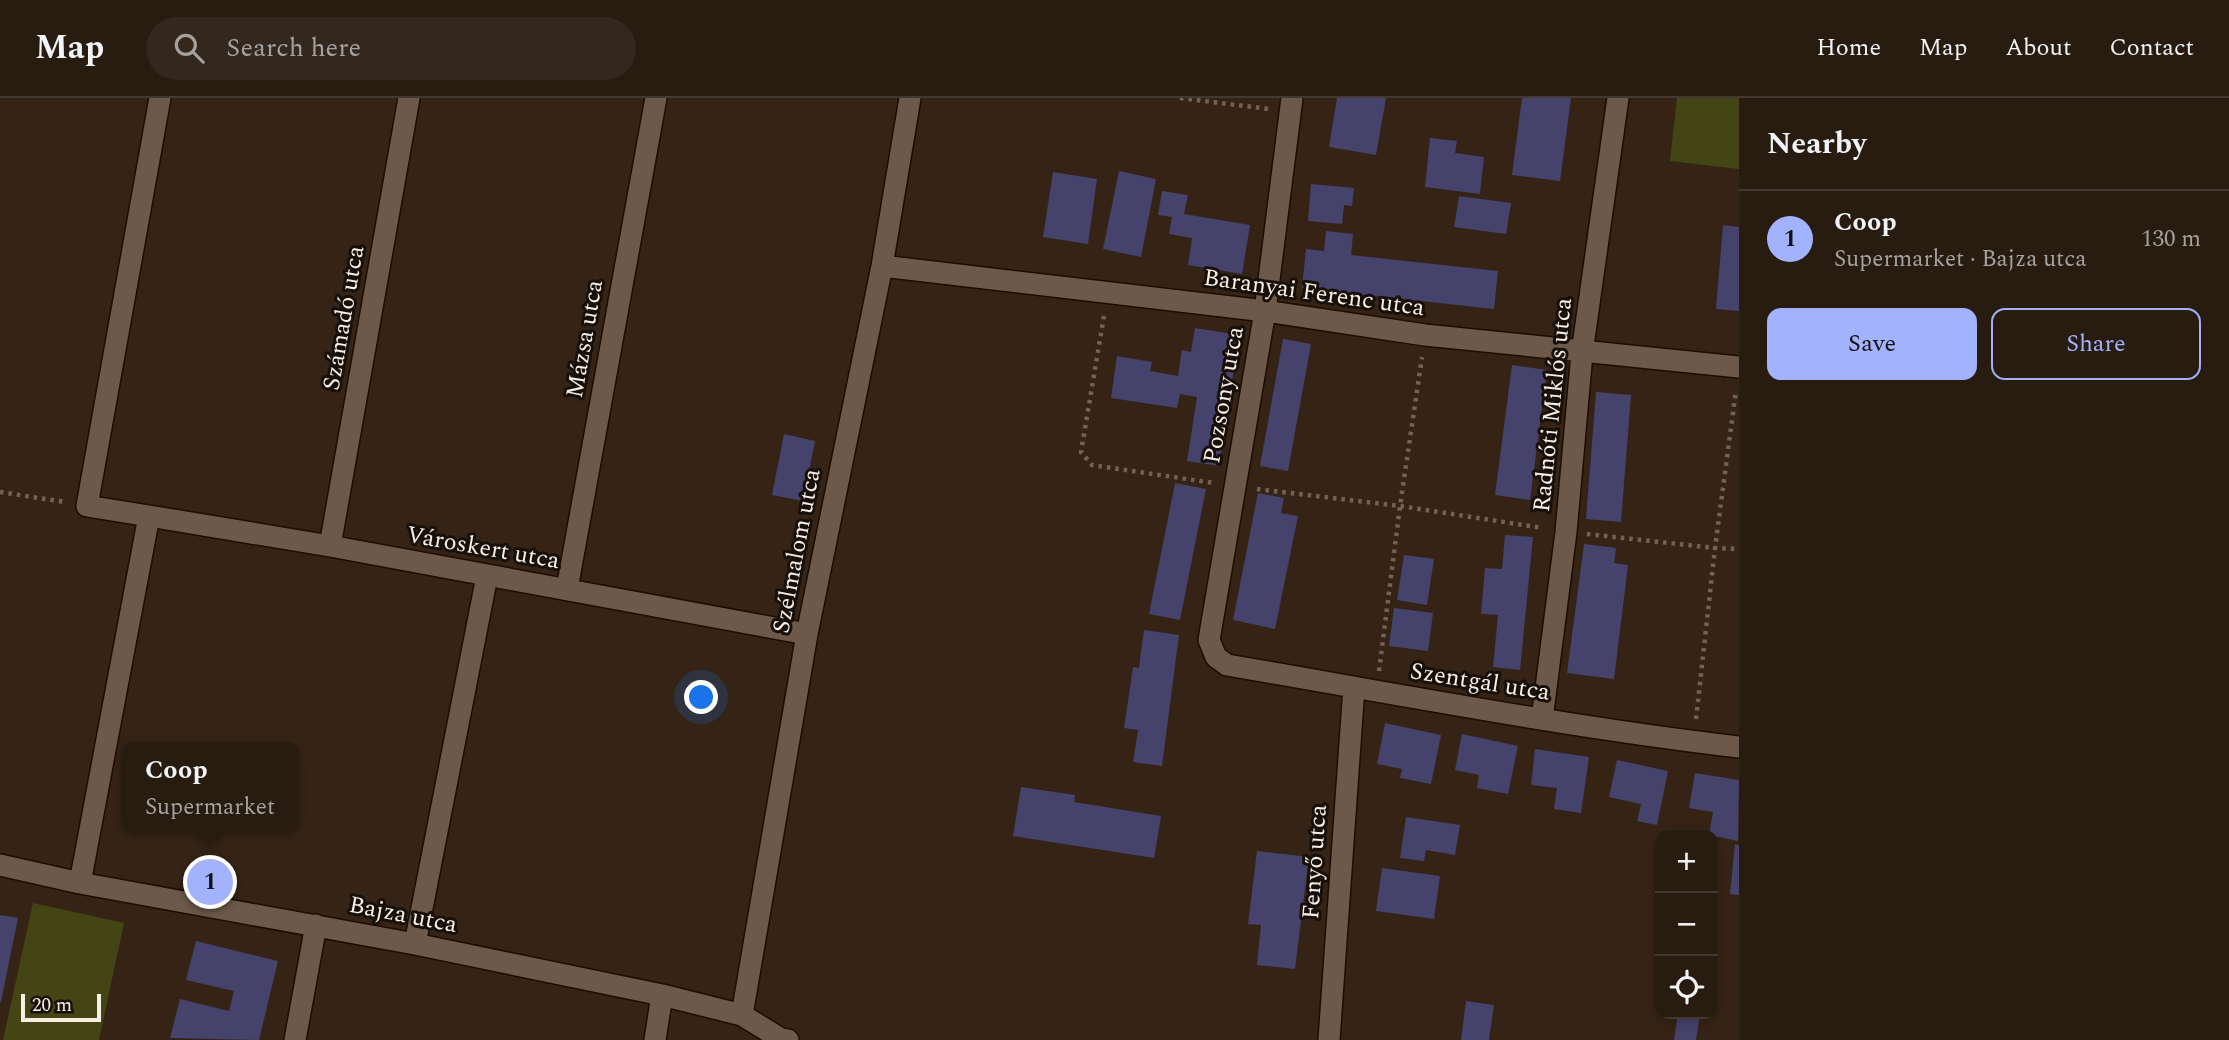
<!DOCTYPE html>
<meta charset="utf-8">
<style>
body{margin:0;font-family:Spectral,serif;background:#34281e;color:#f1f3f6}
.controls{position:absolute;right:21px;bottom:21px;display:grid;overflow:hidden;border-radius:14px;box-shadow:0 4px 10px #0003}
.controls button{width:63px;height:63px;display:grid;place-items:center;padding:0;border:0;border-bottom:2px solid #443930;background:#281b10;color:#f1f3f6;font:35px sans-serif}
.scale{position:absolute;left:21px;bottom:18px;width:80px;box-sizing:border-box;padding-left:7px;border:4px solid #f9eee5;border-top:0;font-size:19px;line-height:24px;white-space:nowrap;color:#f9eee5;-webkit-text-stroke:5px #170f09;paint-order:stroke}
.you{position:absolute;left:702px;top:600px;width:24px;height:24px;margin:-18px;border:5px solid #fff;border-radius:50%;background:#1a73e8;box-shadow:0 0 0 10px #1a73e833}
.badge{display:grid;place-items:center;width:46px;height:46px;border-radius:50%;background:#a3b2fd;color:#111;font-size:23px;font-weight:700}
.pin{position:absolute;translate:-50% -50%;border:4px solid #fff;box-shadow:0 2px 7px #0006}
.popup{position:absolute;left:121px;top:644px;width:178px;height:91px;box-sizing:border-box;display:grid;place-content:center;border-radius:14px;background:#281b10;filter:drop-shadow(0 2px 5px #0005);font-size:23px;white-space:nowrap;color:#a5a19f}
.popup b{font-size:26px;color:#f1f3f6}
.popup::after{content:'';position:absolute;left:50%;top:100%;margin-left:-14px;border:14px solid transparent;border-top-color:#281b10}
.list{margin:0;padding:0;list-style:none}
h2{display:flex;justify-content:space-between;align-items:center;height:91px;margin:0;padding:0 28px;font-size:30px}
h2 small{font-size:23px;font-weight:400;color:#a5a19f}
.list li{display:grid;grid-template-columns:46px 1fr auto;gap:21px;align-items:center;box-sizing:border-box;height:98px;padding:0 28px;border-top:2px solid #443930}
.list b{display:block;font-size:26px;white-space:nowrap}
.list p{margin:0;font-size:23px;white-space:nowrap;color:#a5a19f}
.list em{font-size:23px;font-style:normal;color:#a5a19f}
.actions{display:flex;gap:14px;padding:21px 28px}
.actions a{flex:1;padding:16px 0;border:2px solid #a3b2fd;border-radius:14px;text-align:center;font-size:24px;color:#a3b2fd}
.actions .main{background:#a3b2fd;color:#111}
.icon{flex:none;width:38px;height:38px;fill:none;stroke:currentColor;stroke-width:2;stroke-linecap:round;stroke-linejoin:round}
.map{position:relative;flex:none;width:1739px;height:942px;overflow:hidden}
header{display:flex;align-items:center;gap:42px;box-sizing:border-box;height:98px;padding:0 35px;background:#281b10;border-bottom:2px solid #443930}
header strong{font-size:33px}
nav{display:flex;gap:38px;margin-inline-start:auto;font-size:24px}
.search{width:490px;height:63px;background:#34281e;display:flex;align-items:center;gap:18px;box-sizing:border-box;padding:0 24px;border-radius:38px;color:#a5a19f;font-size:26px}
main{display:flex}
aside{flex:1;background:#281b10}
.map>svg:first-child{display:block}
.green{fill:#444515}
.building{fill:#45426c}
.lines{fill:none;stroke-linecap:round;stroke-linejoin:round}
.minor-casing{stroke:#1c0d02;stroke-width:24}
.path{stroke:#716255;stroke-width:4.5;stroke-dasharray:3.5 5;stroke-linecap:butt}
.minor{stroke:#6c5949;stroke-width:21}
.labels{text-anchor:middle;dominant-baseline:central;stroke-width:6;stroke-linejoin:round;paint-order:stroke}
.street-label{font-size:24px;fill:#f9eee5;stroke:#170f09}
</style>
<header>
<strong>Map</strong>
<div class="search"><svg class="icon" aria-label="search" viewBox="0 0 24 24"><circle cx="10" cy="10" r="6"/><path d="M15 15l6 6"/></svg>Search here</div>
<nav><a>Home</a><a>Map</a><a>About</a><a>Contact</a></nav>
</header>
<main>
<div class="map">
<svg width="1739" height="942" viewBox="0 0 1739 942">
<rect width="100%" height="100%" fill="#352416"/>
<path class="green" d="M 1677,0 L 1739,0 L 1739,71 L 1670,63 Z
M 33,805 L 124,825 L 99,942 L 3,942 Z"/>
<path class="building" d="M 1337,0 L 1386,0 L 1376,57 L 1329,49 Z
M 1522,0 L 1571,0 L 1560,83 L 1512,77 Z
M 1430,40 L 1457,43 L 1455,55 L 1484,59 L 1480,96 L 1425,89 Z
M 1119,73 L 1156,81 L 1141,159 L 1103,151 Z
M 1053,74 L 1097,81 L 1088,146 L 1043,139 Z
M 1311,86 L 1354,90 L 1352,108 L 1344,107 L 1342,126 L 1308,123 Z
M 1162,93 L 1188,97 L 1184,116 L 1250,127 L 1242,176 L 1188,167 L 1192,140 L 1169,136 L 1172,119 L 1158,117 Z
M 1459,98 L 1511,105 L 1506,136 L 1454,129 Z
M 1723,127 L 1739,129 L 1739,213 L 1716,211 Z
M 1326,133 L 1353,136 L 1351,157 L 1498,173 L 1494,211 L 1302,190 L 1306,151 L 1324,153 Z
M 1195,230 L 1239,237 L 1219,368 L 1187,363 L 1197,299 L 1180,296 L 1177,310 L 1111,300 L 1117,258 L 1152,264 L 1150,273 L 1178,278 L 1182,252 L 1191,254 Z
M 1283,241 L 1311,246 L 1288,373 L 1260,368 Z
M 1512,267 L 1547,272 L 1530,402 L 1495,397 Z
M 1596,294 L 1631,297 L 1621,424 L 1586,421 Z
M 784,336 L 815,343 L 803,403 L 772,397 Z
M 1175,385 L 1206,391 L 1180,522 L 1149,516 Z
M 1258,395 L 1284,400 L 1281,415 L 1298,418 L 1275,531 L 1233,522 Z
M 1505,437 L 1533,439 L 1520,572 L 1493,569 L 1498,517 L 1481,516 L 1485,470 L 1502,471 Z
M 1584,446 L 1616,450 L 1614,465 L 1628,467 L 1614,581 L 1567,575 Z
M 1404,457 L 1434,461 L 1427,507 L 1397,502 Z
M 1394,510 L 1433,515 L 1428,553 L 1389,548 Z
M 1144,532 L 1179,537 L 1162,668 L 1133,664 L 1138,632 L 1124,630 L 1133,569 L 1139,570 Z
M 1385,625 L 1441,637 L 1431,686 L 1400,680 L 1402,671 L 1377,666 Z
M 1462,636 L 1518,648 L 1508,696 L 1477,690 L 1479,677 L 1455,672 Z
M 1535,651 L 1589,659 L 1581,715 L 1554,711 L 1557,690 L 1531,687 Z
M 1617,662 L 1668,673 L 1657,727 L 1637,723 L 1641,706 L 1609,699 Z
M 1695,675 L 1739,682 L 1738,743 L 1709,737 L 1713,714 L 1689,710 Z
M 1021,689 L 1075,697 L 1074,704 L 1161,718 L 1154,760 L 1013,738 Z
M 1406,719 L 1460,727 L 1455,757 L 1426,752 L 1424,763 L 1400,760 Z
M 1735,746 L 1739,747 L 1739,797 L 1730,796 Z
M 1257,753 L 1309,759 L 1295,871 L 1257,867 L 1261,827 L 1248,826 Z
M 1382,770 L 1440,778 L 1434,821 L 1376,813 Z
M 0,817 L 18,820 L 1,904 L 0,904 Z
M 196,843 L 278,863 L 259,942 L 170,940 L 180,901 L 229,913 L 234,893 L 186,882 Z
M 1466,903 L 1494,907 L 1489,942 L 1461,942 Z
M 1678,916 L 1700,916 L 1696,942 L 1674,942 Z"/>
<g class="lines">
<g class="minor-casing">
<path id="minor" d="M 1292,0 L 1265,213 L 1209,542 L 1216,559 L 1227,567 C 1397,596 1567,629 1739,649
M 882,168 L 1265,213 L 1425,237 L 1739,269
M 149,418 L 87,408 L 160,0
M 330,448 L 409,0
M 567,491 L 656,0
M 1542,621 L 1566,434 L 1582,255 L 1618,0
M 0,767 L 80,785 L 415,846 L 662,897 L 742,917 L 781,941 L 788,942
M 80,785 L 149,418 L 330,448 L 807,536
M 415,846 L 487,478
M 742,917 L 807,536 L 882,168 L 910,0
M 295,942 L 316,827
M 655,942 L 662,897
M 1329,942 L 1354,589"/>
</g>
<path class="path" d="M 1180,0 L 1269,11
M 1104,218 L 1081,354 L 1092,367 L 1214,385
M 1257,391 L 1400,408 L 1543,430
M 0,394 L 65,404
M 1587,436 L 1715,450 L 1739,451
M 1379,573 L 1400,408 L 1422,259
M 1696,621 L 1715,450 L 1736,292"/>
<use href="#minor" class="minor"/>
</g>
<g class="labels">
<g class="street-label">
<text transform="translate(1314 195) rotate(8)">Baranyai Ferenc utca</text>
<text transform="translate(344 220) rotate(-80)">Számadó utca</text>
<text transform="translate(585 241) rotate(-80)">Mázsa utca</text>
<text transform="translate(1224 297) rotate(-80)">Pozsony utca</text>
<text transform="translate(1553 307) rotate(-84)">Radnóti Miklós utca</text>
<text transform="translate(483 450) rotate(10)">Városkert utca</text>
<text transform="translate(797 453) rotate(-79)">Szélmalom utca</text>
<text transform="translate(1480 584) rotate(9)">Szentgál utca</text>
<text transform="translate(1315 764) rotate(-86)">Fenyő utca</text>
<text transform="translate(403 817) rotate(11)">Bajza utca</text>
</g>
</g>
</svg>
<div class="controls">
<button>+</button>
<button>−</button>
<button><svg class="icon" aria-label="locate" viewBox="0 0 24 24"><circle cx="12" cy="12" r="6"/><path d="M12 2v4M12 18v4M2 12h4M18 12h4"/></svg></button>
</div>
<div class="scale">20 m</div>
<div class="you"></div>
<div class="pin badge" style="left:210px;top:784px">1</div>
<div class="popup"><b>Coop</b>Supermarket</div>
</div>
<aside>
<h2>Nearby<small></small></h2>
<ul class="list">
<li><span class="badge">1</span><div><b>Coop</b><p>Supermarket · Bajza utca</p></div><em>130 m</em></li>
</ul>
<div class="actions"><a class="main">Save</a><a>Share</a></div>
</aside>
</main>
